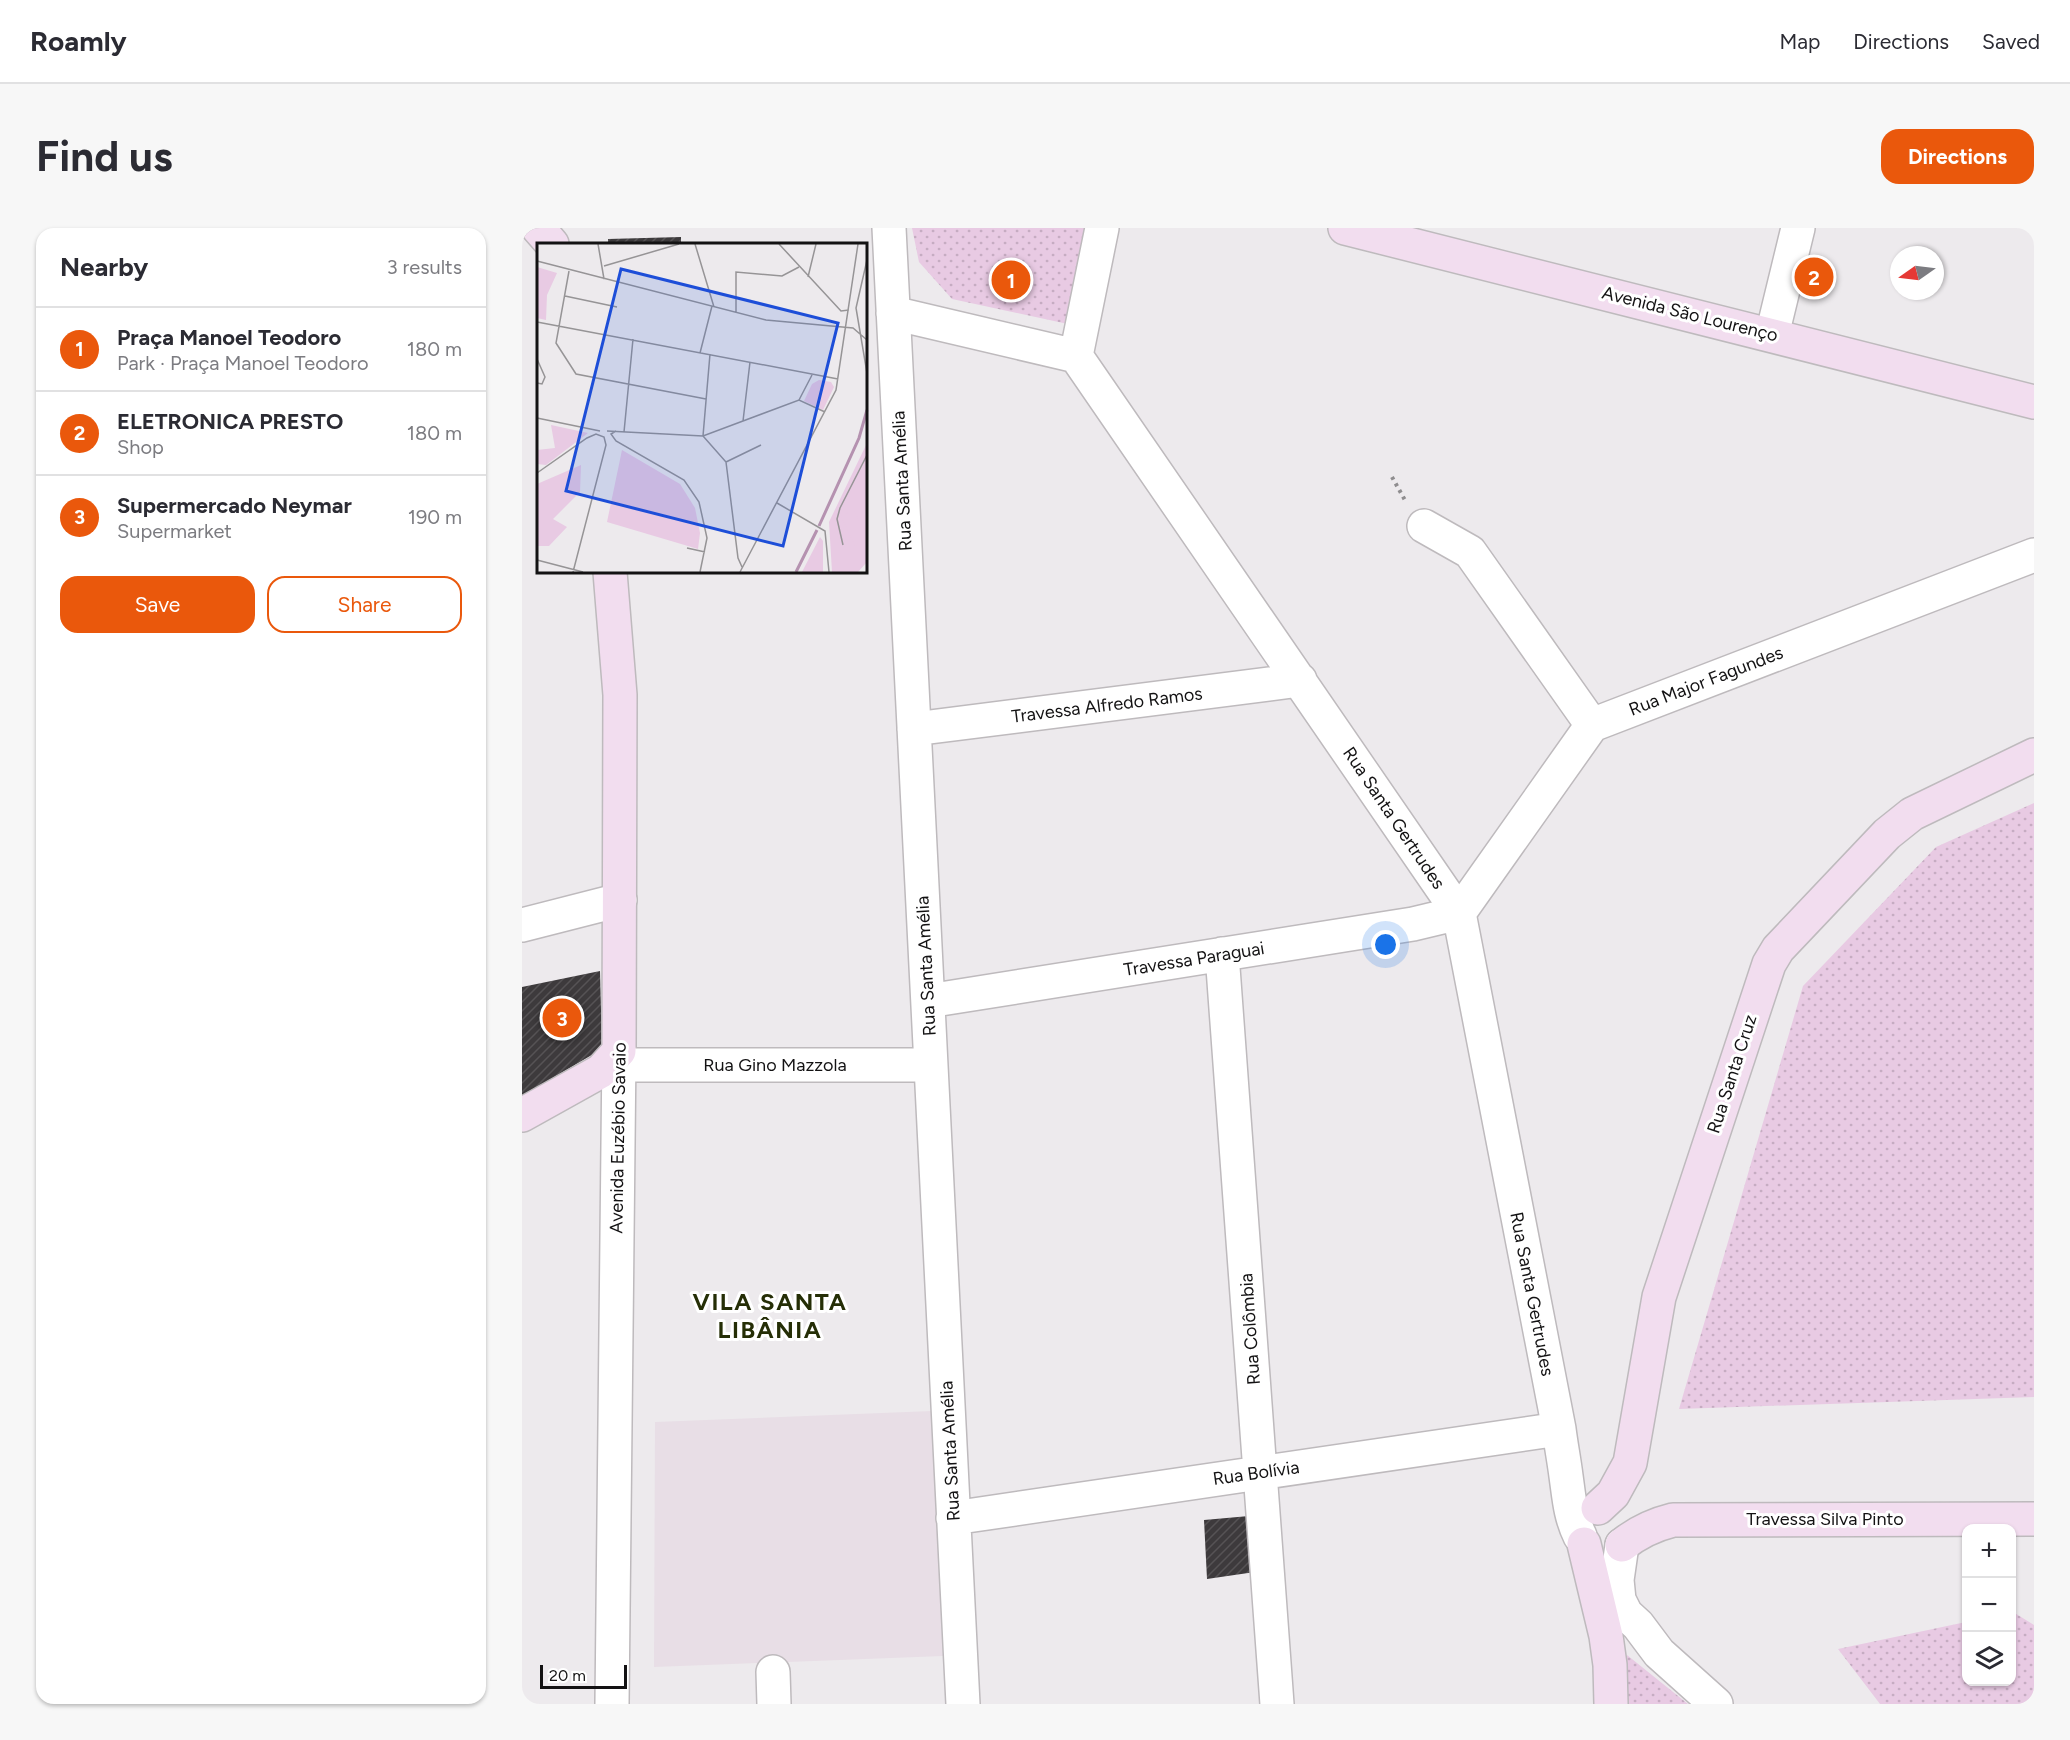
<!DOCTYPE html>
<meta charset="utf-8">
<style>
body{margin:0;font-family:Figtree,sans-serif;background:#f7f7f7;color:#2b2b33}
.controls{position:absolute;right:18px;bottom:18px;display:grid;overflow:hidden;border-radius:12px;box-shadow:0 2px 4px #0004}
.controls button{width:54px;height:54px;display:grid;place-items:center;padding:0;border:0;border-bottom:2px solid #e1e1e2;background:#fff;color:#2b2b33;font:30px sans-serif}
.compass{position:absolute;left:1368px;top:18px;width:54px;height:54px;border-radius:50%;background:#fff;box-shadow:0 2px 4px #0004;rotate:256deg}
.scale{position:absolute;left:18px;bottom:15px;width:87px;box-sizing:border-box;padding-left:6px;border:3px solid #131213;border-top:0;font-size:16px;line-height:21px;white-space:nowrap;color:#131213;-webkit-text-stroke:4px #fff;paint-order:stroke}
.you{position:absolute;left:864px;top:717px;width:21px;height:21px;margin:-15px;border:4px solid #fff;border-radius:50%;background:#1a73e8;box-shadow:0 0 0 9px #1a73e833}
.badge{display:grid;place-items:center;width:39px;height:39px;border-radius:50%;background:#ea580c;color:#fff;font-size:20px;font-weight:700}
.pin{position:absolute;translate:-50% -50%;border:3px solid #fff;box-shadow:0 2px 6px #0006}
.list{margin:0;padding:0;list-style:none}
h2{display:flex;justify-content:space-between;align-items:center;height:78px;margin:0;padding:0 24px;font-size:26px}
h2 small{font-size:20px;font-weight:400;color:#7c7c81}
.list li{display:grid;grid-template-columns:39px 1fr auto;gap:18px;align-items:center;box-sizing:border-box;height:84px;padding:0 24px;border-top:2px solid #e1e1e2}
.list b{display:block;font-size:22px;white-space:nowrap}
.list p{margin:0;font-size:20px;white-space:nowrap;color:#7c7c81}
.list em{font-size:20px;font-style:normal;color:#7c7c81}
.actions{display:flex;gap:12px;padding:18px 24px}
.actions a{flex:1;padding:14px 0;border:2px solid #ea580c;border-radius:18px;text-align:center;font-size:21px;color:#ea580c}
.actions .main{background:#ea580c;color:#fff}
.icon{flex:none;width:33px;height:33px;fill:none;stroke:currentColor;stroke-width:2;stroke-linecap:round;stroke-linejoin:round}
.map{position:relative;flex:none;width:1512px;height:1476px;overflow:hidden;border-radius:18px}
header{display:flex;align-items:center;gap:36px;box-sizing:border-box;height:84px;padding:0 30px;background:#fff;border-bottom:2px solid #e1e1e2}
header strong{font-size:28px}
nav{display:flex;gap:33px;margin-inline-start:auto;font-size:21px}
.intro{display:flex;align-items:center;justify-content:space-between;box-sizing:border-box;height:144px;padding:0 36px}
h1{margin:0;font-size:42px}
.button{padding:15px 27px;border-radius:18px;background:#ea580c;color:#fff;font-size:21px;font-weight:700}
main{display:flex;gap:36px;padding:0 36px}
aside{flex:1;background:#fff;border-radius:18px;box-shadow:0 2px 4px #0004}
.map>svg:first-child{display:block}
.built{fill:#e8dee6}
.grass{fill:url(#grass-dots)}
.building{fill:url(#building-hatch)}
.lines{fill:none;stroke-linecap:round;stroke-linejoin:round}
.street-casing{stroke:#bebabd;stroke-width:36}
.secondary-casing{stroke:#bebabd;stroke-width:36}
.path{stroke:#8f8d8f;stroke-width:4;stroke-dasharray:3 4.5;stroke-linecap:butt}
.street{stroke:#fff;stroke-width:33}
.secondary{stroke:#f2ddef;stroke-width:33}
.labels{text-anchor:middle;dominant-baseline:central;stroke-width:6;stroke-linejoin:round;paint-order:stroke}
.street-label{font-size:18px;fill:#131213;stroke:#fff}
.district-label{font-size:24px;font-weight:bold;letter-spacing:1.5px;fill:#252e06;stroke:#fff}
.inset-river{fill:none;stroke:#b592b0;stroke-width:3}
.inset-road{fill:none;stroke:#969496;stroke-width:1.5}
.view{fill:#1d4ed8;fill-opacity:0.15;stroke:#1d4ed8;stroke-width:3}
.inset-edge{fill:none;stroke:#131213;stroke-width:3}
</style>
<header>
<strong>Roamly</strong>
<nav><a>Map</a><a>Directions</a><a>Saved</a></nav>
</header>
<div class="intro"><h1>Find us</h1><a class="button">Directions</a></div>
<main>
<aside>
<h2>Nearby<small>3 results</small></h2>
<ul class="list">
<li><span class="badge">1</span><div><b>Praça Manoel Teodoro</b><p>Park · Praça Manoel Teodoro</p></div><em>180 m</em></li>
<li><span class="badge">2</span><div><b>ELETRONICA PRESTO</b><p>Shop</p></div><em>180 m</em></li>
<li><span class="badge">3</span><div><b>Supermercado Neymar</b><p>Supermarket</p></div><em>190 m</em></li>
</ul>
<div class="actions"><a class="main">Save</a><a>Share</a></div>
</aside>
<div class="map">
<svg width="1512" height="1476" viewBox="0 0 1512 1476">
<defs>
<pattern id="grass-dots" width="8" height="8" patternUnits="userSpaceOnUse" patternTransform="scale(1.5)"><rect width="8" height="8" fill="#e8cae3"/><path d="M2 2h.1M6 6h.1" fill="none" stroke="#c6acc2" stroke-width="1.8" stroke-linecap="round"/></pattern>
<pattern id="building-hatch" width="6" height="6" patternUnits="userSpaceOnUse" patternTransform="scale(1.5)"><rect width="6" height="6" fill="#3d3a3c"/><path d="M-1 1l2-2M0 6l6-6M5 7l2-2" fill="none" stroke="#565355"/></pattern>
</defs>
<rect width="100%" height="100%" fill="#edeaed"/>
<path class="built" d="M 410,1183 L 421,1428 L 132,1439 L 133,1194 Z"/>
<path class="grass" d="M 390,0 L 574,0 L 555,98 L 430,71 L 397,34 Z
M 1512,575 L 1512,1169 L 1157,1181 L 1281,758 L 1414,619 Z
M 1491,1384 L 1512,1397 L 1512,1476 L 1358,1476 L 1316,1421 L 1444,1394 L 1444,1454 L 1490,1454 Z
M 1105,1427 L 1166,1476 L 1104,1476 Z"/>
<path class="building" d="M 159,9 L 159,16 L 86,16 L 86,11 Z
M 78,743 L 80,821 L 0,868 L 0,759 Z
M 727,1288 L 733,1344 L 685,1351 L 682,1292 Z"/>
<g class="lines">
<g class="street-casing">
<path id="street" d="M 367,0 L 441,1476
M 580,0 L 554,128 L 937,685 L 1037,1201 C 1039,1217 1042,1232 1044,1248 C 1047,1269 1048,1288 1058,1308
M 371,85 L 554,128
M 1250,107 L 1276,0
M 902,298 L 948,324 L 1070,497
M 392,501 L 778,452
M 0,697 L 98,672
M 700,726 L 755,1476
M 406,773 L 891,696 L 937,685 L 1070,497 L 1512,327
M 97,837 L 409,837
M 431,1290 L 1037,1201
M 1100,1317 L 1095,1352 L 1097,1372 L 1104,1386 L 1116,1397 L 1137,1425 L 1194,1476
M 251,1444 L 252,1476
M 90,1476 L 97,823"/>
</g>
<g class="secondary-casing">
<path id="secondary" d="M 16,0 L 30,16
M 823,0 L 1512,174
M 0,887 L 79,843 L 97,823 L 98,467 L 88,344
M 1076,1280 L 1091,1266 L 1108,1235 L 1137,1069 L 1247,736 L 1256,721 L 1365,606 L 1390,586 L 1512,527
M 1062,1316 L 1084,1408 L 1088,1437 L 1089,1476
M 1100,1317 C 1116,1304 1131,1297 1151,1292 L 1512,1291"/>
</g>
<path class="path" d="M 870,249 L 884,274"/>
<use href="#street" class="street"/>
<use href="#secondary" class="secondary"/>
</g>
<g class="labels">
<g class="street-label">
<text transform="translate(1168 86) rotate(14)">Avenida São Lourenço</text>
<text transform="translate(380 253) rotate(-93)">Rua Santa Amélia</text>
<text transform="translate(1184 453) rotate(-21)">Rua Major Fagundes</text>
<text transform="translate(585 477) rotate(-7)">Travessa Alfredo Ramos</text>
<text transform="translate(872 590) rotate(56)">Rua Santa Gertrudes</text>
<text transform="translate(672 731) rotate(-9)">Travessa Paraguai</text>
<text transform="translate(404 738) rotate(-93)">Rua Santa Amélia</text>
<text x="253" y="837">Rua Gino Mazzola</text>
<text transform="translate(1210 846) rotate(-72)">Rua Santa Cruz</text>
<text transform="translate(96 910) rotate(-89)">Avenida Euzébio Savaio</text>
<text transform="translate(1010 1066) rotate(79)">Rua Santa Gertrudes</text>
<text transform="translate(728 1101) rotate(-94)">Rua Colômbia</text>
<text transform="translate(428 1223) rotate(-93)">Rua Santa Amélia</text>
<text transform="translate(734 1245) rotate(-8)">Rua Bolívia</text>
<text x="1303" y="1291">Travessa Silva Pinto</text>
</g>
<g class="district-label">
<text x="248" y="1073">VILA SANTA<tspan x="248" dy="28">LIBÂNIA</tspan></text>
</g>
</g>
<g transform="translate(15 15)">
<rect width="330" height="330" fill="#edeaed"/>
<path d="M 0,24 L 20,30 L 10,52 L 9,77 L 0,75 ZM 282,137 L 294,139 L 297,144 L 286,167 L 267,158 L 275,141 ZM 14,182 L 51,190 L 9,222 L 0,221 L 0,207 L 18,205 ZM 330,200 L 330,319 L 321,329 L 295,329 L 292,279 ZM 85,207 L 143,241 L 158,265 L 163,290 L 161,306 L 70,279 ZM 44,222 L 43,249 L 16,276 L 30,284 L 12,303 L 0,303 L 0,241 ZM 283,294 L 286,298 L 286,329 L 265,329 Z" fill="#e8cae3"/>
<path d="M 317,267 L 330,294 L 318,303 L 304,273 Z" fill="#e8cae3"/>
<path class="inset-river" d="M 282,283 L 322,195 L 330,167M 259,329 L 280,287"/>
<path class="inset-road" d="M 61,1 L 67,36M 158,1 L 177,64M 242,1 L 304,68 L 312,67M 330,17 L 319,65 L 330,130M 0,18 L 229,77 L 316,85 L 330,97M 67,23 L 142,1M 32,28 L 19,100 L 39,131 L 169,156M 271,34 L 279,1M 28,53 L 80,64M 199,70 L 199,29 L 245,33 L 262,24M 0,79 L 301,136M 163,110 L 175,63M 173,111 L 166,193 L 189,219 L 201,315 L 205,324M 0,116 L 8,134 L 5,141 L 0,140M 262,157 L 275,132M 0,175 L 63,188M 206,178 L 213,119M 70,188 L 166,193 L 262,157 L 288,169M 79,188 L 74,191 L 79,198 L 147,237 L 162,259 L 170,295 L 163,329M 87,189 L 96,96M 189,219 L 224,202M 0,230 L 50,195 L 59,191 L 67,194 L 69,202 L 36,329M 240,260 L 288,288 L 292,329M 306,302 L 300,276 L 303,265 L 330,212M 150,305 L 168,309M 0,317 L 46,329M 203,329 L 299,147 L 321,1"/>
<path class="view" d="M 84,26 L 301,80 L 246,303 L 29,248 Z"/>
<rect width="330" height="330" class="inset-edge"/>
</g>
</svg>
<div class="controls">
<button>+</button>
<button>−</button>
<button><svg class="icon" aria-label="layers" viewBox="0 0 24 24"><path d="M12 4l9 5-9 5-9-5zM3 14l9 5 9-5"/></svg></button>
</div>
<svg class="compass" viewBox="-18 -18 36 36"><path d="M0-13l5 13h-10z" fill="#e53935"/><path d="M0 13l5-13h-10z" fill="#7c7c81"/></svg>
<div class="scale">20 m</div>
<div class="you"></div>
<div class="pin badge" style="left:489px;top:52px">1</div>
<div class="pin badge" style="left:1292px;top:49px">2</div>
<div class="pin badge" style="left:40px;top:790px">3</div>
</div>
</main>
